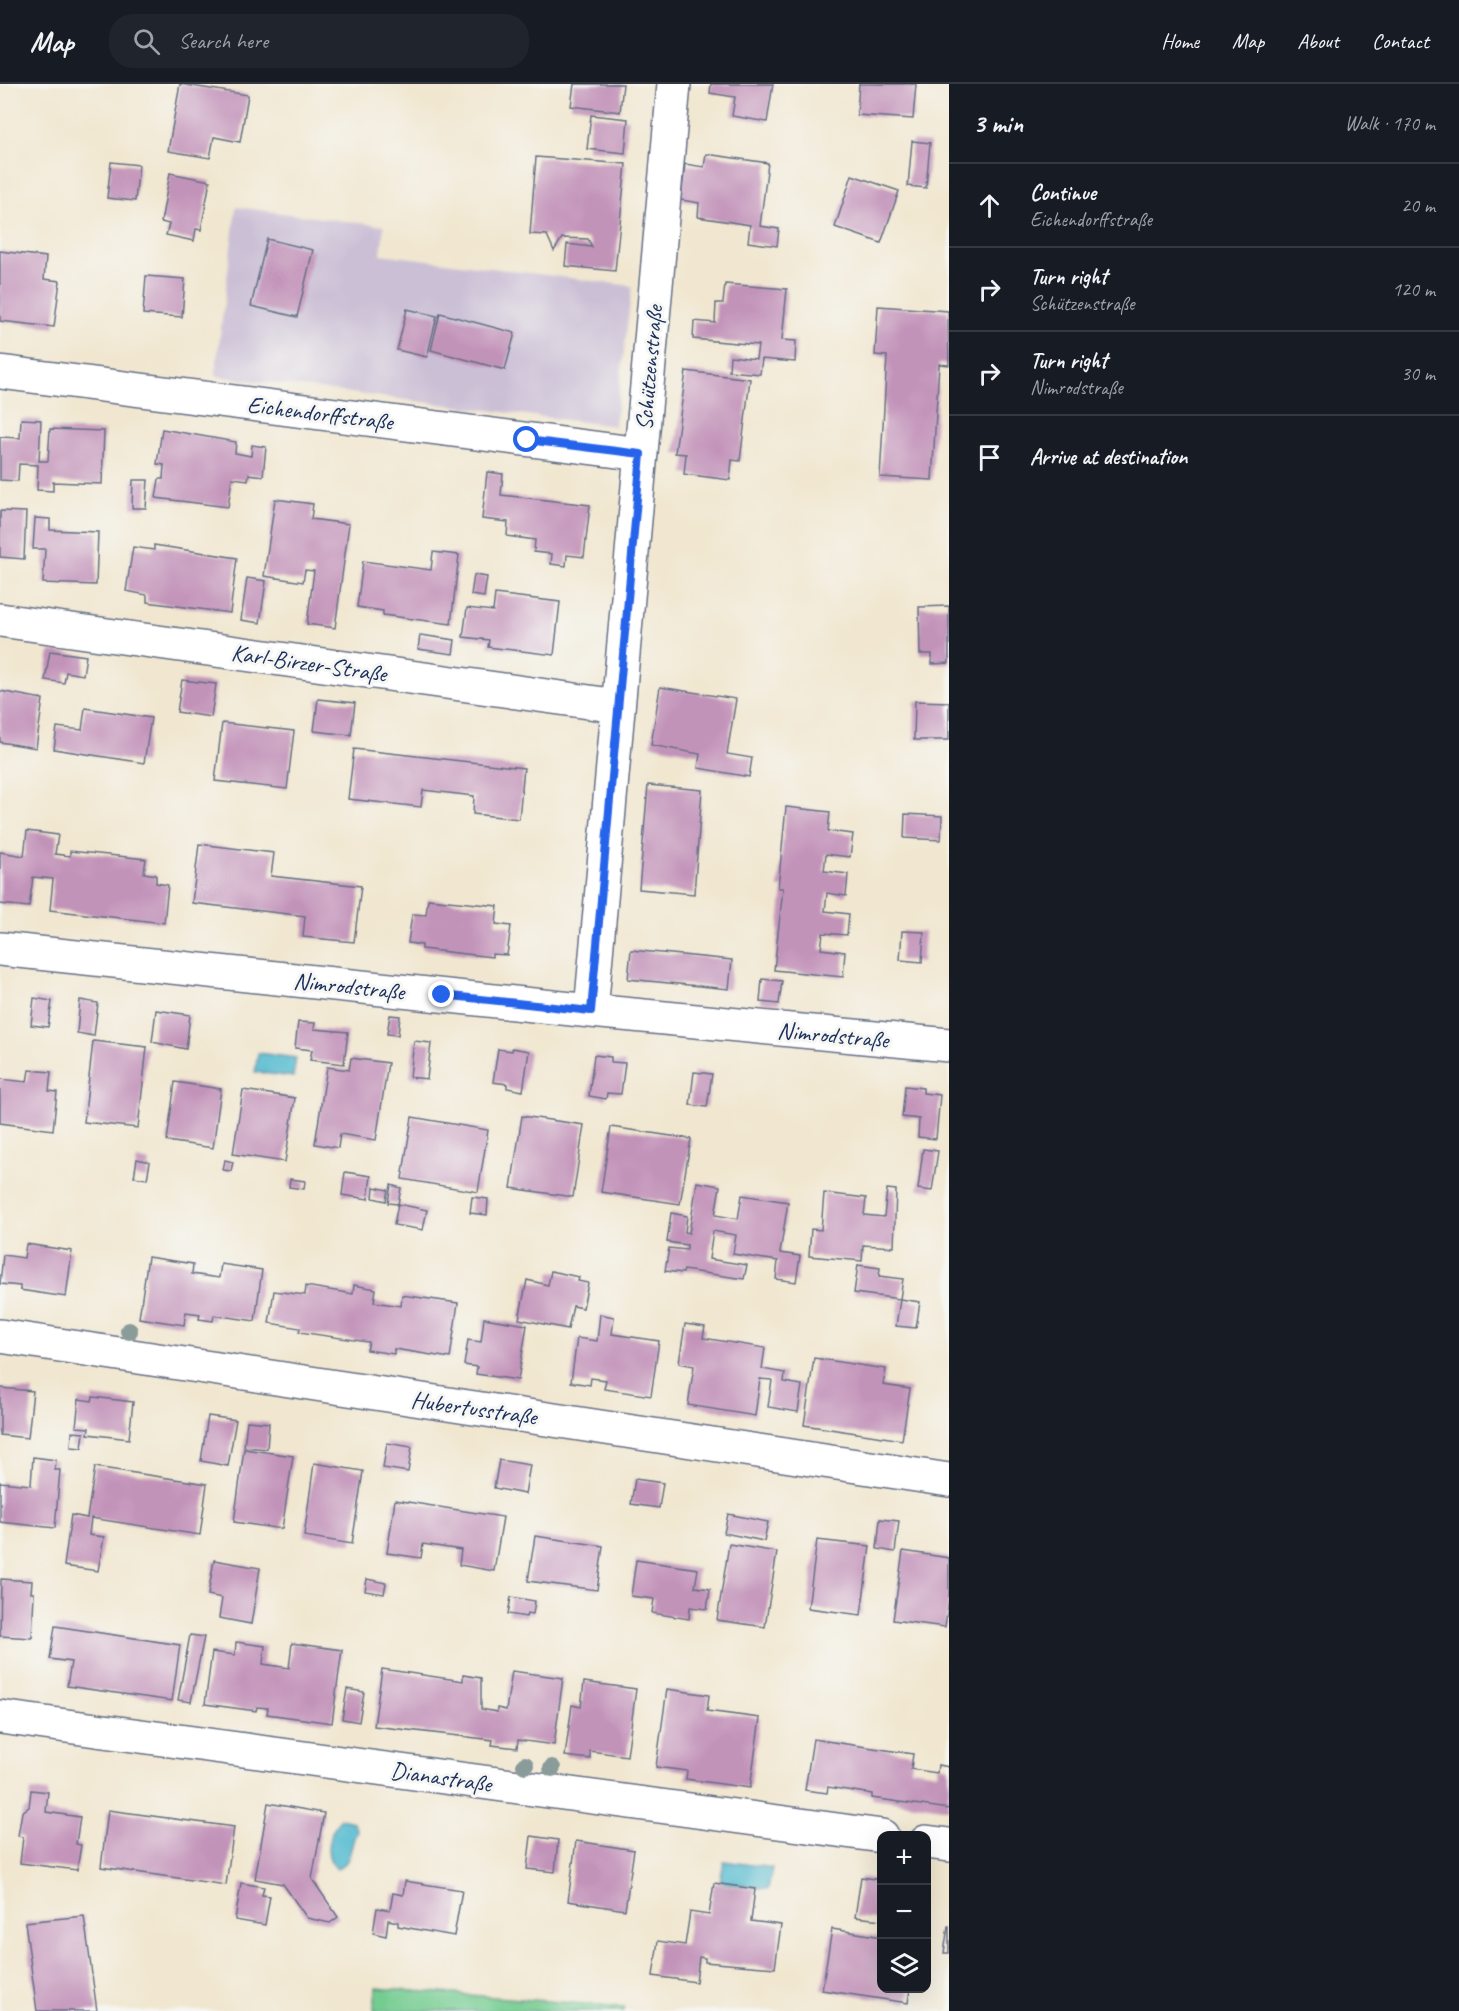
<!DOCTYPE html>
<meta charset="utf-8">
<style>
body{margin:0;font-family:Caveat,sans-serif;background:#20242c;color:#f1f3f6}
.controls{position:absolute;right:18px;bottom:18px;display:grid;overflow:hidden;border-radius:12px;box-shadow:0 6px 24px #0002}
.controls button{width:54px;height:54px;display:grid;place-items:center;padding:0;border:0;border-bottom:2px solid #363941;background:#171b24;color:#f1f3f6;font:30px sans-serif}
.stop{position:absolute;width:18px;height:18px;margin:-14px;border:4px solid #2563eb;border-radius:50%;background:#fff}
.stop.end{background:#2563eb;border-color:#fff;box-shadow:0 2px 6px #0008}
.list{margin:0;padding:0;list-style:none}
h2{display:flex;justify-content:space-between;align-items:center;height:78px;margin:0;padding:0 24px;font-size:26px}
h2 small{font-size:20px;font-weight:400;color:#9ea1a6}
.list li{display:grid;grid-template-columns:39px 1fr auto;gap:18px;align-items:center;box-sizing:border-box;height:84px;padding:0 24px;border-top:2px solid #363941}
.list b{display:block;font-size:22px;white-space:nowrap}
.list p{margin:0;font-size:20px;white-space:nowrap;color:#9ea1a6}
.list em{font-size:20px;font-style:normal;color:#9ea1a6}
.icon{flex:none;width:33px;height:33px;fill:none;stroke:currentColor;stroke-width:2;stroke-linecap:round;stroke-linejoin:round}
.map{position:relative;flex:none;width:949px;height:1927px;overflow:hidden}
header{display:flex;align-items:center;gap:36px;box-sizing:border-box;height:84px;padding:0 30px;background:#171b24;border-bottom:2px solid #363941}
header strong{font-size:28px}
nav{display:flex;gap:33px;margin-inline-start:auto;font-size:21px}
.search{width:420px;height:54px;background:#20242c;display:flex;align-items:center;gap:15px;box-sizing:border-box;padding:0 21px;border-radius:24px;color:#9ea1a6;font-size:22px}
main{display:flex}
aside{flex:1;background:#171b24}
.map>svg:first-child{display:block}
.industrial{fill:#cbbfd5}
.green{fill:#74cc91;stroke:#487e78;stroke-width:1.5}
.water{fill:#51bacf;stroke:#367496;stroke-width:1.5}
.building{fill:#c293b9}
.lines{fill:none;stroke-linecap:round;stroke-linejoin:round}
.minor-casing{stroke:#666f86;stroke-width:36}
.minor{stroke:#fff;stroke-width:33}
.tree{fill:#8a9c9a}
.route{stroke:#2563eb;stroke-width:8}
.labels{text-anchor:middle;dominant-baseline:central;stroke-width:6;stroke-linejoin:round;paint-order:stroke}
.street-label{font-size:24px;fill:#1b2f5e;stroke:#f6f6f2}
</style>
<header>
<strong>Map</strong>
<div class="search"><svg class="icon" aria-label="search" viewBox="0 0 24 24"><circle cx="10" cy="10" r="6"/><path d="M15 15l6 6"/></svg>Search here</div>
<nav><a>Home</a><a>Map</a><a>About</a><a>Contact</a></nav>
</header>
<main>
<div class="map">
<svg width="949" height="1927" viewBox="0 0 949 1927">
<rect width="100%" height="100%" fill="#f6f6f2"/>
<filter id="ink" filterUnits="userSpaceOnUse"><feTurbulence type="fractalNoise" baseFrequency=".0167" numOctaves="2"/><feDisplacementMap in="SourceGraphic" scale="12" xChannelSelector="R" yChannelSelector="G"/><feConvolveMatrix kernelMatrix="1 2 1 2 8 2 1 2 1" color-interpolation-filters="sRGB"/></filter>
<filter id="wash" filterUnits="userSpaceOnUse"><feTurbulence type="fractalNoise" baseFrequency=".008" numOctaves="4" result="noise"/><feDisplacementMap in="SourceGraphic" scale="24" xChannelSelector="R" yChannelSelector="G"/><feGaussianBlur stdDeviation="1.35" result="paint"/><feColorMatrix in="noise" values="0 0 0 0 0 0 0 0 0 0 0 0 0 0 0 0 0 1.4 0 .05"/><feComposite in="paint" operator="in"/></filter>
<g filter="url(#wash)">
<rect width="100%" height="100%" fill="#f1e7d0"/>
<path class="industrial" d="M 236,123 L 384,142 L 381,170 L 632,202 L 615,342 L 215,292 Z"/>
<path class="green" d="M 376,1904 L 624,1923 L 624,1927 L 374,1927 Z"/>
<path class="water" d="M 258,969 L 296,974 L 293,993 L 255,988 Z
M 341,1735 L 353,1738 L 357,1747 C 349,1762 353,1778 337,1785 C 322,1772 328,1748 341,1735 Z
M 724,1777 L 772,1784 L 768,1805 L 720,1798 Z"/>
<g id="blocks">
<path class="building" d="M 180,0 L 248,11 L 240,58 L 214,53 L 210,74 L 168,67 Z
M 574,0 L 623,0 L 620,28 L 571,22 Z
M 711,0 L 773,0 L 767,38 L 732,32 L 735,13 L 710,9 Z
M 859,0 L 916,0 L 913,35 L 857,31 Z
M 591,31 L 628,35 L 625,69 L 587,65 Z
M 912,57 L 930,59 L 926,104 L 908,102 Z
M 706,70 L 768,79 L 760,142 L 779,145 L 777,162 L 748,158 L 750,141 L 698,133 L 699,119 L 681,116 L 685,80 L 704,83 Z
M 536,73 L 626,80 L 615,187 L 565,182 L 567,160 L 592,163 L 588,155 L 562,154 L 554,167 L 547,151 L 530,150 Z
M 111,78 L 139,81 L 135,117 L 107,114 Z
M 170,89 L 210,97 L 201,146 L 196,145 L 194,157 L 166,151 L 169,140 L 161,138 Z
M 852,91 L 899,107 L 881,159 L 835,143 Z
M 267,155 L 313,166 L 297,233 L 251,222 Z
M 0,167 L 46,173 L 44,195 L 60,197 L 54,243 L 0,237 Z
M 146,192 L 185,195 L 182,233 L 143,230 Z
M 725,200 L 787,205 L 782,256 L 796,257 L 795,278 L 762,275 L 760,290 L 729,287 L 730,272 L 756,275 L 758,261 L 693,255 L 694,237 L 715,239 L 716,219 L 723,219 Z
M 878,222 L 948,227 L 949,281 L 939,280 L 932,396 L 880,393 L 887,272 L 875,271 Z
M 407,225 L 437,232 L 427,273 L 397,266 Z
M 440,229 L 515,249 L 505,286 L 431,266 Z
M 686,287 L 750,295 L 740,377 L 732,376 L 730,396 L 684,390 L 686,370 L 675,369 Z
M 21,335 L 41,336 L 39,377 L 48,377 L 50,345 L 104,347 L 102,400 L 53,398 L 53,407 L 37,406 L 38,381 L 19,380 L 18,397 L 0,396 L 0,353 L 20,354 Z
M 162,345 L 236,358 L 235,369 L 251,372 L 252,361 L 266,363 L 263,392 L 249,390 L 248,396 L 232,394 L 228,423 L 156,414 L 159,395 L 163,395 L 164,381 L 157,380 Z
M 487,388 L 503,390 L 501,411 L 590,421 L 584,473 L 567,471 L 566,482 L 551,480 L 552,470 L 534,468 L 535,456 L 507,452 L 508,438 L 482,435 Z
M 133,396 L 148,396 L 146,424 L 132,424 Z
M 275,415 L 313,420 L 311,435 L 349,440 L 335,544 L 307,540 L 314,487 L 305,486 L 303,498 L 264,492 Z
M 0,427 L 26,428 L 24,475 L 0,473 Z
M 35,434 L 50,435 L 50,446 L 98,448 L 96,501 L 43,499 L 45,465 L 33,465 Z
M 154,461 L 237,474 L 230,529 L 147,518 L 147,511 L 126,507 L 133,463 L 154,466 Z
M 433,468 L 459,471 L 451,540 L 383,531 L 383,527 L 357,523 L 363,477 L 431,486 Z
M 474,491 L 487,493 L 484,513 L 471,511 Z
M 247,494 L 266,497 L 260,539 L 241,536 Z
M 495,510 L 560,518 L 554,571 L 488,563 L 489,556 L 463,553 L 467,524 L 493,527 Z
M 949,522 L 949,579 L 932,580 L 932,570 L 920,570 L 919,523 Z
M 420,551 L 455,556 L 453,570 L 418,565 Z
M 50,567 L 86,572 L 83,591 L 66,588 L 64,599 L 45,596 Z
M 182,596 L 216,600 L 211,633 L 177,628 Z
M 660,603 L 736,615 L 727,670 L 752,674 L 749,693 L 698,684 L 700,670 L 651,661 Z
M 0,607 L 43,615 L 36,664 L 0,658 Z
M 318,615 L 355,619 L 351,651 L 314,647 Z
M 915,617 L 949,618 L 949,656 L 914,656 Z
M 85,624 L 151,634 L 144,679 L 54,665 L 57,643 L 82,646 Z
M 222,639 L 294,647 L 287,705 L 215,697 Z
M 354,665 L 524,684 L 519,735 L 473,730 L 474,712 L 423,706 L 421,723 L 348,715 Z
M 648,701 L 702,706 L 694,810 L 639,805 Z
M 786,723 L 830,728 L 828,747 L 853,750 L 850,773 L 826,770 L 824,787 L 848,790 L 846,812 L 827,809 L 825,827 L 849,830 L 847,851 L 823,849 L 821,865 L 845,868 L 843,893 L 774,886 L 783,804 L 778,804 Z
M 905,730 L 942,732 L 941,756 L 904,754 Z
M 27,747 L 58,751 L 55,770 L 70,772 L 70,767 L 146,775 L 144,789 L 156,791 L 156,799 L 168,801 L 164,839 L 50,826 L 53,795 L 33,793 L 29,823 L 0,820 L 0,768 L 24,772 Z
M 199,760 L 274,769 L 271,792 L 361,802 L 354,858 L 303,853 L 305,832 L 192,819 Z
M 428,815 L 498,822 L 496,840 L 511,842 L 507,871 L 492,870 L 492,873 L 422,865 L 422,861 L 408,859 L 412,830 L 426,831 Z
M 902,847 L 924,848 L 922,878 L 900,876 Z
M 631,866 L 732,876 L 729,905 L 628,895 Z
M 762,895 L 782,897 L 779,920 L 760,918 Z
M 34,914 L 52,917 L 48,943 L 31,941 Z
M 80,916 L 98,919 L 94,952 L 77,949 Z
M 156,926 L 190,931 L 186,965 L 152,958 Z
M 390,931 L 400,932 L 398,951 L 387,950 Z
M 298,938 L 315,939 L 314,945 L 348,948 L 344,980 L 310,976 L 312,966 L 295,964 Z
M 93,957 L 147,963 L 138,1044 L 84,1038 Z
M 414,957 L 431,959 L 427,995 L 410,993 Z
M 512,964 L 529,967 L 523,1007 L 507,1004 L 507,1000 L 493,998 L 498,965 L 512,967 Z
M 594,971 L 611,973 L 611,978 L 625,979 L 621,1010 L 607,1009 L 606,1015 L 589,1012 Z
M 351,974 L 388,979 L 376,1056 L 340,1050 L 338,1064 L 315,1060 L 327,983 L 349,986 Z
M 29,986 L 51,988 L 49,1007 L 57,1008 L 53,1046 L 0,1039 L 0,995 L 27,998 Z
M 694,988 L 712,990 L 707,1023 L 690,1021 Z
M 175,998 L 221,1005 L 213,1064 L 167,1057 Z
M 905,1002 L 923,1004 L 923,1009 L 940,1011 L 936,1055 L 918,1053 L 919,1035 L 902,1033 Z
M 243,1006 L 295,1014 L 285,1078 L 233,1070 Z
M 522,1032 L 584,1041 L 573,1113 L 511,1104 Z
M 412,1033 L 488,1046 L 478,1108 L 402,1095 Z
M 611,1043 L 691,1055 L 680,1120 L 601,1108 Z
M 923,1065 L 938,1067 L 932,1107 L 918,1105 Z
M 137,1075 L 150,1078 L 147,1095 L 134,1093 Z
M 225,1076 L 233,1078 L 231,1087 L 223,1086 Z
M 345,1088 L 371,1092 L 368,1115 L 342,1111 Z
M 290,1095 L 305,1097 L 304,1105 L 289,1103 Z
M 697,1098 L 720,1102 L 715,1131 L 738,1135 L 742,1111 L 788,1118 L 780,1169 L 800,1172 L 796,1198 L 776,1195 L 778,1177 L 733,1170 L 736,1151 L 713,1147 L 709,1175 L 747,1181 L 744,1195 L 684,1186 L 683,1189 L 665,1187 L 669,1164 L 687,1166 L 687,1161 L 667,1158 L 671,1129 L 687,1132 L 685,1148 L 689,1149 Z
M 391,1101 L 401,1104 L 398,1120 L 427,1126 L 423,1146 L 394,1141 L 398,1120 L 388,1119 Z
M 374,1103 L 388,1106 L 386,1117 L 373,1114 Z
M 887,1105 L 896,1106 L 894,1163 L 863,1161 L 862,1177 L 809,1172 L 811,1145 L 821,1146 L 824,1109 L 866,1114 L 864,1131 L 884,1133 Z
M 472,1113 L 488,1115 L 487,1131 L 470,1129 Z
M 26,1160 L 72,1167 L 66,1213 L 20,1206 L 20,1202 L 0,1200 L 3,1171 L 24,1174 Z
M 148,1173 L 193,1180 L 192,1190 L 219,1194 L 221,1180 L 262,1186 L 255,1237 L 214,1231 L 213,1237 L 199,1235 L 200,1230 L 186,1228 L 184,1241 L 139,1234 Z
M 858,1181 L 880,1184 L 879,1192 L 903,1195 L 900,1215 L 854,1209 Z
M 551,1187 L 579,1193 L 578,1197 L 588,1199 L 583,1224 L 573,1222 L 568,1245 L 519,1235 L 527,1196 L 548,1201 Z
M 354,1201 L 376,1205 L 374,1218 L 401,1222 L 402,1211 L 458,1219 L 450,1274 L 394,1265 L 394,1270 L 367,1266 L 369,1258 L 299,1248 L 300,1244 L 269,1239 L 274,1207 L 305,1211 L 306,1202 L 353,1210 Z
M 900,1215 L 920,1218 L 916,1244 L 896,1242 Z
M 600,1230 L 614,1233 L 612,1250 L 659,1257 L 651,1312 L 604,1305 L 606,1296 L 591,1294 L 590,1301 L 571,1298 L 577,1254 L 597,1257 Z
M 484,1234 L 527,1241 L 518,1296 L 476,1290 L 477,1283 L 464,1281 L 468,1256 L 481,1258 Z
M 685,1240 L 705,1243 L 703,1254 L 765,1264 L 762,1285 L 785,1289 L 784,1298 L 802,1301 L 798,1328 L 768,1323 L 772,1296 L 760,1295 L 755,1332 L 688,1321 L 694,1282 L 679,1279 Z
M 814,1274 L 886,1285 L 883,1301 L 910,1305 L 902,1356 L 804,1341 Z
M 0,1304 L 33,1307 L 28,1354 L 0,1351 Z
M 93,1313 L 133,1318 L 129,1355 L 88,1350 L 89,1344 L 76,1343 L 79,1315 L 92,1317 Z
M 208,1332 L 236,1336 L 228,1382 L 201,1377 Z
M 247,1337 L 269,1339 L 267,1365 L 244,1363 Z
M 72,1348 L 84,1349 L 82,1364 L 71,1363 Z
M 387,1359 L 412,1363 L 408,1388 L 383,1384 Z
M 244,1365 L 293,1372 L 282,1445 L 234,1438 Z
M 33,1373 L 56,1376 L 55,1386 L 60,1386 L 55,1444 L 0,1438 L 0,1398 L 31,1401 Z
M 499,1376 L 530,1381 L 525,1410 L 494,1404 Z
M 314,1379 L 363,1387 L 352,1460 L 304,1452 Z
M 95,1383 L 207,1400 L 200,1451 L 91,1434 L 89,1451 L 104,1453 L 98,1487 L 64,1482 L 71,1431 L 87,1434 Z
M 635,1395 L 663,1399 L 659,1424 L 631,1420 Z
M 395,1416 L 503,1433 L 494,1487 L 459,1481 L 461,1466 L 423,1460 L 421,1474 L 387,1469 Z
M 728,1430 L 768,1438 L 764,1457 L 724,1449 Z
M 880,1435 L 899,1437 L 895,1468 L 877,1465 Z
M 535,1452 L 603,1462 L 597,1506 L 528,1497 Z
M 817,1456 L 870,1462 L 861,1531 L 808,1524 Z
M 729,1460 L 777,1468 L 765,1543 L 717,1536 Z
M 903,1467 L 949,1474 L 949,1515 L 945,1543 L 893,1536 Z
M 214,1476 L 260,1484 L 251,1540 L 219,1534 L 222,1514 L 208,1511 Z
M 636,1476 L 698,1485 L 695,1503 L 710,1505 L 707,1525 L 690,1523 L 689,1535 L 652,1529 L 654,1515 L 631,1512 Z
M 1,1495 L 32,1497 L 31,1509 L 34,1509 L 32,1554 L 0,1552 Z
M 367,1495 L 386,1499 L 384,1510 L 365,1507 Z
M 511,1513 L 535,1517 L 533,1530 L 527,1529 L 526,1533 L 508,1530 Z
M 55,1542 L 180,1561 L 172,1617 L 67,1602 L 71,1578 L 50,1575 Z
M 190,1551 L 204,1553 L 191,1618 L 178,1616 Z
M 236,1558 L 265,1562 L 263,1580 L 289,1584 L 292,1559 L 342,1566 L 332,1639 L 267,1630 L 268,1624 L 257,1623 L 256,1627 L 205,1620 L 212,1568 L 235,1571 Z
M 382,1585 L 463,1597 L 463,1591 L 481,1594 L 481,1625 L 497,1628 L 497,1624 L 506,1626 L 512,1587 L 563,1594 L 554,1661 L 518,1656 L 517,1664 L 492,1661 L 493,1656 L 374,1642 Z
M 584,1598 L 636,1605 L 627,1672 L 590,1667 L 590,1675 L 565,1672 L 572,1621 L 581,1623 Z
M 347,1605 L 364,1608 L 359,1638 L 342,1635 Z
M 667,1605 L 709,1611 L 707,1627 L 760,1634 L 750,1704 L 686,1695 L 687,1687 L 656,1683 Z
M 813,1655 L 913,1670 L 911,1685 L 937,1689 L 938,1681 L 949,1683 L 949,1725 L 872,1714 L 872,1710 L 828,1703 L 827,1709 L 805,1706 Z
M 31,1706 L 48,1708 L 46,1728 L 80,1733 L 76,1760 L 81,1761 L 77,1786 L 20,1779 L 23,1753 L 18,1752 L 22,1728 L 29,1723 Z
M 268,1719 L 324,1729 L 312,1795 L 338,1833 L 330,1839 L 307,1834 L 283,1800 L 255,1795 Z
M 108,1726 L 234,1743 L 226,1801 L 101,1783 Z
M 531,1752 L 558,1756 L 555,1788 L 527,1785 Z
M 576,1757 L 634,1766 L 625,1826 L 568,1817 Z
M 861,1793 L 882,1796 L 882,1836 L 855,1833 Z
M 405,1797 L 462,1806 L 454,1852 L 398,1842 L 398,1838 L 388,1836 L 386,1852 L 373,1849 L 377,1824 L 390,1826 L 393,1809 L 403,1811 Z
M 241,1799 L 264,1803 L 262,1811 L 270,1812 L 265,1841 L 235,1836 Z
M 714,1799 L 755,1805 L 751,1837 L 781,1841 L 775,1884 L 705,1878 L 705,1874 L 699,1873 L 696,1898 L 653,1892 L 658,1857 L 685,1861 L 690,1828 L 709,1831 Z
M 84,1832 L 97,1927 L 37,1927 L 25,1838 Z
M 948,1842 L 949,1842 L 949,1869 L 944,1869 Z
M 832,1845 L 882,1853 L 882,1904 L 910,1905 L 908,1919 L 822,1906 Z"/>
</g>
</g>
<g filter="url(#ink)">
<use href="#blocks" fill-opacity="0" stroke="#666f86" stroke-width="1.5"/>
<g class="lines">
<g class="minor-casing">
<path id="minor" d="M 0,288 L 641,370
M 0,536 L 618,622
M 0,865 L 591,927 L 949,961
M 591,927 L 674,0
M 0,1252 L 949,1396
M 0,1633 L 882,1752
M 926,1758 L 949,1761"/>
</g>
<use href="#minor" class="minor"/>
</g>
<g class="tree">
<circle cx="129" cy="1247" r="9"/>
<circle cx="525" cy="1681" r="9"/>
<circle cx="552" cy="1684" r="9"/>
</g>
</g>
<g class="lines" filter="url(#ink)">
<path class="route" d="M 442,911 L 591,927 L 641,370 L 527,356"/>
</g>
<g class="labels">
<g class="street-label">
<text transform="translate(649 284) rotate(-85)">Schützenstraße</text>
<text transform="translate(320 329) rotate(7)">Eichendorffstraße</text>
<text transform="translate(309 579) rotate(8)">Karl-Birzer-Straße</text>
<text transform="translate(349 902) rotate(6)">Nimrodstraße</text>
<text transform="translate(833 951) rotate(5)">Nimrodstraße</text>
<text transform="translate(474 1324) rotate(8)">Hubertusstraße</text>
<text transform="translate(441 1693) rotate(8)">Dianastraße</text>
</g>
</g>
</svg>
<div class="controls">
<button>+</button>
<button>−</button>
<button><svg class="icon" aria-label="layers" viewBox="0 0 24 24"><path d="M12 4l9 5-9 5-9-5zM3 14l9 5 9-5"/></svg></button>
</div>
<div class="stop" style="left:527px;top:356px"></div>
<div class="stop end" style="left:442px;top:911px"></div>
</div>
<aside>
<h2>3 min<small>Walk · 170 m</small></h2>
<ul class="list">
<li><svg class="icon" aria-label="ahead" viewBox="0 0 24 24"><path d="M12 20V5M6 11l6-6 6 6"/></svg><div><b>Continue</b><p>Eichendorffstraße</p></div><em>20 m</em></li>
<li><svg class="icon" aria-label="right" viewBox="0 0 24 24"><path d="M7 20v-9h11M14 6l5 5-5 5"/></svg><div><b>Turn right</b><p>Schützenstraße</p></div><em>120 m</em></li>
<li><svg class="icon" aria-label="right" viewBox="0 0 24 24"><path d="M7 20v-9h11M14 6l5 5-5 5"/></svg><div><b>Turn right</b><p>Nimrodstraße</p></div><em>30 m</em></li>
<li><svg class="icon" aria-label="arrive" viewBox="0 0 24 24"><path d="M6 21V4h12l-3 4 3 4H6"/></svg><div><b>Arrive at destination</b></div></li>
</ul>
</aside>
</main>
